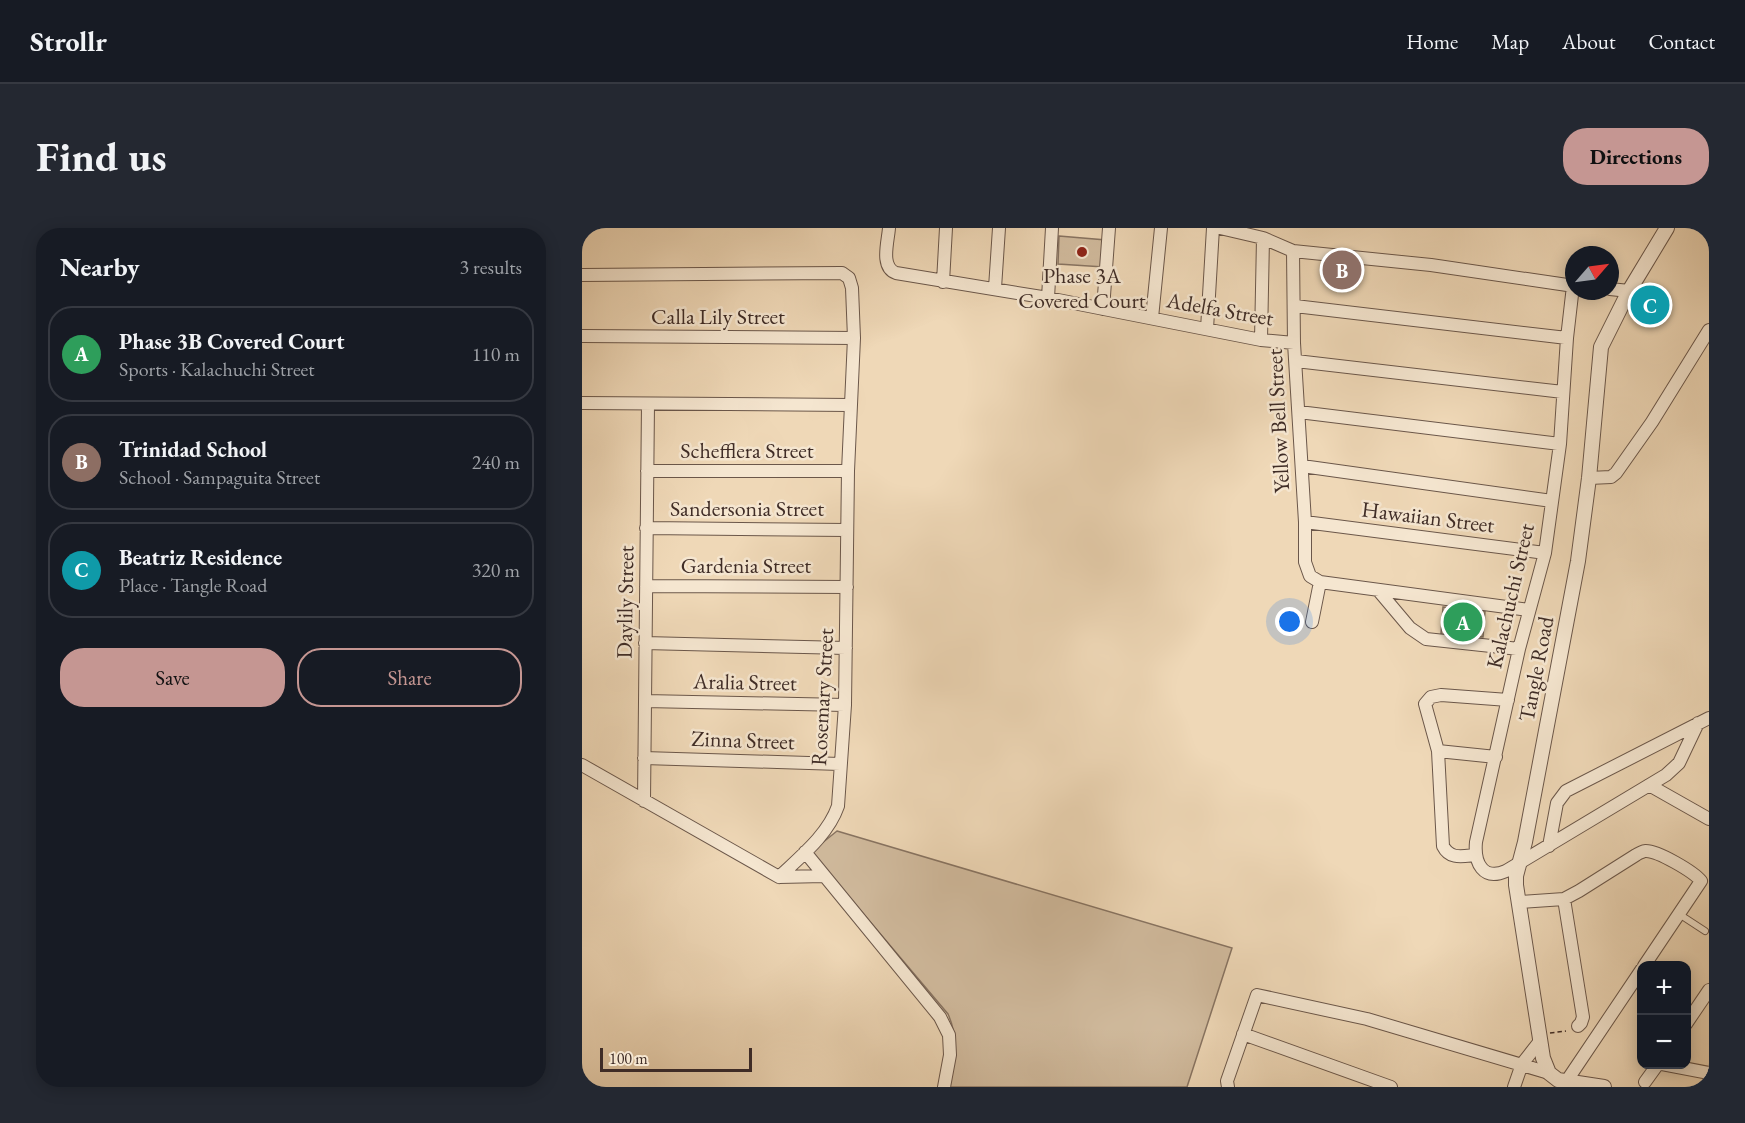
<!DOCTYPE html>
<meta charset="utf-8">
<style>
body{margin:0;font-family:"EB Garamond",serif;background:#242831;color:#f1f3f6}
.controls{position:absolute;right:18px;bottom:18px;display:grid;overflow:hidden;border-radius:12px;box-shadow:0 3px 15px #0003}
.controls button{width:54px;height:54px;display:grid;place-items:center;padding:0;border:0;border-bottom:2px solid #363941;background:#171b24;color:#f1f3f6;font:30px sans-serif}
.compass{position:absolute;left:983px;top:18px;width:54px;height:54px;border-radius:50%;background:#171b24;box-shadow:0 3px 15px #0003;rotate:62deg}
.scale{position:absolute;left:18px;bottom:15px;width:152px;box-sizing:border-box;padding-left:6px;border:3px solid #3f2c26;border-top:0;font-size:16px;line-height:21px;white-space:nowrap;color:#3f2c26;-webkit-text-stroke:4px #f5e6d0;paint-order:stroke}
.you{position:absolute;left:708px;top:394px;width:21px;height:21px;margin:-15px;border:4px solid #fff;border-radius:50%;background:#1a73e8;box-shadow:0 0 0 9px #1a73e833}
.badge{display:grid;place-items:center;width:39px;height:39px;border-radius:50%;background:#c59692;color:#fff;font-size:20px;font-weight:700}
.pin{position:absolute;translate:-50% -50%;border:3px solid #fff;box-shadow:0 2px 6px #0006}
.list{margin:0;padding:0;list-style:none}
h2{display:flex;justify-content:space-between;align-items:center;height:78px;margin:0;padding:0 24px;font-size:26px}
h2 small{font-size:20px;font-weight:400;color:#9ea1a6}
.list li{display:grid;grid-template-columns:39px 1fr auto;gap:18px;align-items:center;box-sizing:border-box;height:96px;margin:0 12px 12px;padding:0 12px;border:2px solid #363941;border-radius:24px}
.list b{display:block;font-size:22px;white-space:nowrap}
.list p{margin:0;font-size:20px;white-space:nowrap;color:#9ea1a6}
.list em{font-size:20px;font-style:normal;color:#9ea1a6}
.actions{display:flex;gap:12px;padding:18px 24px}
.actions a{flex:1;padding:14px 0;border:2px solid #c59692;border-radius:24px;text-align:center;font-size:21px;color:#c59692}
.actions .main{background:#c59692;color:#111}
.map{position:relative;flex:none;width:1127px;height:859px;overflow:hidden;border-radius:24px}
header{display:flex;align-items:center;gap:36px;box-sizing:border-box;height:84px;padding:0 30px;background:#171b24;border-bottom:2px solid #363941}
header strong{font-size:28px}
nav{display:flex;gap:33px;margin-inline-start:auto;font-size:21px}
.intro{display:flex;align-items:center;justify-content:space-between;box-sizing:border-box;height:144px;padding:0 36px}
h1{margin:0;font-size:42px}
.button{padding:15px 27px;border-radius:24px;background:#c59692;color:#111;font-size:21px;font-weight:700}
main{display:flex;gap:36px;padding:0 36px}
aside{flex:1;background:#171b24;border-radius:24px;box-shadow:0 3px 15px #0003}
.map>svg:first-child{display:block}
.green{fill:#d1bb9e;stroke:#887462;stroke-width:1.5}
.lines{fill:none;stroke-linecap:round;stroke-linejoin:round}
.service-casing{stroke:#6b574a;stroke-width:8}
.minor-casing{stroke:#6b574a;stroke-width:14}
.tertiary-casing{stroke:#6b574a;stroke-width:16}
.path{stroke:#3f2c26;stroke-width:1.5;stroke-dasharray:4.5 3;stroke-linecap:butt}
.service{stroke:#f5e6d0;stroke-width:6}
.minor{stroke:#f5e6d0;stroke-width:12}
.tertiary{stroke:#f5e6d0;stroke-width:14}
.poi-dot{fill:#8f2418;stroke:#f5e6d0;stroke-width:2}
.labels{text-anchor:middle;dominant-baseline:central;stroke-width:5;stroke-linejoin:round;paint-order:stroke}
.poi-label{font-size:22px;fill:#3f2c26;stroke:#f5e6d0}
.street-label{font-size:22px;fill:#3f2c26;stroke:#f5e6d0}
</style>
<header>
<strong>Strollr</strong>
<nav><a>Home</a><a>Map</a><a>About</a><a>Contact</a></nav>
</header>
<div class="intro"><h1>Find us</h1><a class="button">Directions</a></div>
<main>
<aside>
<h2>Nearby<small>3 results</small></h2>
<ul class="list">
<li><span class="badge" style="background:#2e9e5b">A</span><div><b>Phase 3B Covered Court</b><p>Sports · Kalachuchi Street</p></div><em>110 m</em></li>
<li><span class="badge" style="background:#8d6e63">B</span><div><b>Trinidad School</b><p>School · Sampaguita Street</p></div><em>240 m</em></li>
<li><span class="badge" style="background:#0f9aa8">C</span><div><b>Beatriz Residence</b><p>Place · Tangle Road</p></div><em>320 m</em></li>
</ul>
<div class="actions"><a class="main">Save</a><a>Share</a></div>
</aside>
<div class="map">
<svg width="1127" height="859" viewBox="0 0 1127 859">
<rect width="100%" height="100%" fill="#efd8b7"/>
<filter id="stains"><feTurbulence type="fractalNoise" baseFrequency=".00333" numOctaves="4"/><feColorMatrix values="0 0 0 0 .2 0 0 0 0 .09 0 0 0 0 .02 0 0 0 .5 -.17"/></filter>
<radialGradient id="worn" r=".72"><stop offset=".6" stop-color="#630" stop-opacity="0"/><stop offset="1" stop-color="#630" stop-opacity=".3"/></radialGradient>
<path class="green" d="M 477,8 L 524,12 L 522,39 L 476,36 Z
M 861,379 L 903,383 L 901,409 L 859,406 Z
M 255,603 L 650,720 L 605,859 L 366,859 C 371,831 378,813 366,786 L 229,624 Z"/>
<g class="lines">
<g class="service-casing">
<path id="service" d="M 1097,686 L 1123,703"/>
</g>
<g class="minor-casing">
<path id="minor" d="M 307,0 C 306,14 298,39 314,45 L 466,70 L 679,112 L 712,115
M 638,0 L 681,10 L 711,23 L 849,37 L 992,58
M 711,23 L 712,115 L 723,294 L 723,334 L 728,348 L 738,354 L 947,382
M 0,47 L 260,45 L 267,50 L 270,60 L 272,110 L 266,243 L 263,477 L 256,578 C 246,607 218,629 197,649 L 0,537
M 361,54 L 364,0
M 991,58 L 985,110 L 978,216 L 963,325 L 937,421 L 894,614 C 892,635 901,653 924,643 L 1084,547 L 1097,535 L 1116,495
M 413,60 L 417,0
M 1028,61 L 1047,63
M 466,70 L 470,0
M 713,78 L 985,110
M 521,81 L 527,0
M 570,90 L 579,0
M 625,101 L 631,0
M 0,108 L 272,110
M 679,112 L 681,10
M 714,133 L 981,164
M 0,175 L 268,177
M 717,184 L 978,216
M 720,238 L 970,273
M 65,243 L 266,243
M 1007,250 L 1029,249 L 1034,245 L 1070,194 L 1127,102
M 723,294 L 963,325
M 64,300 L 265,302
M 64,358 L 265,359
M 796,362 L 828,400 L 844,411 L 937,421
M 730,394 L 738,354
M 63,415 L 264,420
M 63,473 L 263,477
M 856,523 L 914,529
M 62,530 L 258,536
M 1067,557 L 1127,591
M 62,573 L 66,176
M 967,618 L 975,575 L 984,563 L 1127,490
M 223,624 L 358,789 L 367,807 L 368,827 L 362,859
M 894,627 C 881,628 868,632 861,618 L 856,523 L 843,476 L 849,469 L 859,467 L 926,472
M 197,649 L 242,648
M 982,671 L 1001,789 L 999,795 L 996,798
M 937,674 L 982,671 L 997,663 L 1054,627 C 1055,626 1062,623 1063,623 C 1075,622 1112,644 1119,653 L 1062,738
M 1104,796 L 1127,762
M 661,806 L 809,859
M 1080,836 L 1127,845
M 984,854 L 1060,741
M 1063,854 L 1076,836
M 646,859 L 645,853 L 675,767 L 785,791 L 967,845
M 932,859 L 940,836 L 958,813"/>
</g>
<g class="tertiary-casing">
<path id="tertiary" d="M 1022,859 L 976,852 L 967,845 L 961,830 L 934,657 L 934,648 L 943,614 L 996,333 L 1007,250 L 1019,119 L 1047,63 L 1085,0"/>
</g>
<path class="path" d="M 968,805 L 984,803"/>
<use href="#service" class="service"/>
<use href="#minor" class="minor"/>
<use href="#tertiary" class="tertiary"/>
</g>
<circle class="poi-dot" cx="500" cy="24" r="6"/>
<g class="labels">
<g class="poi-label">
<text x="500" y="47">Phase 3A<tspan x="500" dy="25">Covered Court</tspan></text>
</g>
<g class="street-label">
<text transform="translate(638 81) rotate(10)">Adelfa Street</text>
<text x="136" y="88">Calla Lily Street</text>
<text transform="translate(696 193) rotate(-93)">Yellow Bell Street</text>
<text x="165" y="222">Schefflera Street</text>
<text x="165" y="280">Sandersonia Street</text>
<text transform="translate(846 289) rotate(7)">Hawaiian Street</text>
<text x="164" y="337">Gardenia Street</text>
<text transform="translate(928 368) rotate(-77)">Kalachuchi Street</text>
<text transform="translate(43 374) rotate(-89)">Daylily Street</text>
<text transform="translate(954 441) rotate(-79)">Tangle Road</text>
<text transform="translate(163 454) rotate(1)">Aralia Street</text>
<text transform="translate(240 469) rotate(-87)">Rosemary Street</text>
<text transform="translate(161 512) rotate(2)">Zinna Street</text>
</g>
</g>
<rect width="100%" height="100%" filter="url(#stains)"/>
<rect width="100%" height="100%" fill="url(#worn)"/>
</svg>
<div class="controls">
<button>+</button>
<button>−</button>
</div>
<svg class="compass" viewBox="-18 -18 36 36"><path d="M0-13l5 13h-10z" fill="#e53935"/><path d="M0 13l5-13h-10z" fill="#9ea1a6"/></svg>
<div class="scale">100 m</div>
<div class="you"></div>
<div class="pin badge" style="left:881px;top:394px;background:#2e9e5b">A</div>
<div class="pin badge" style="left:760px;top:42px;background:#8d6e63">B</div>
<div class="pin badge" style="left:1068px;top:77px;background:#0f9aa8">C</div>
</div>
</main>
